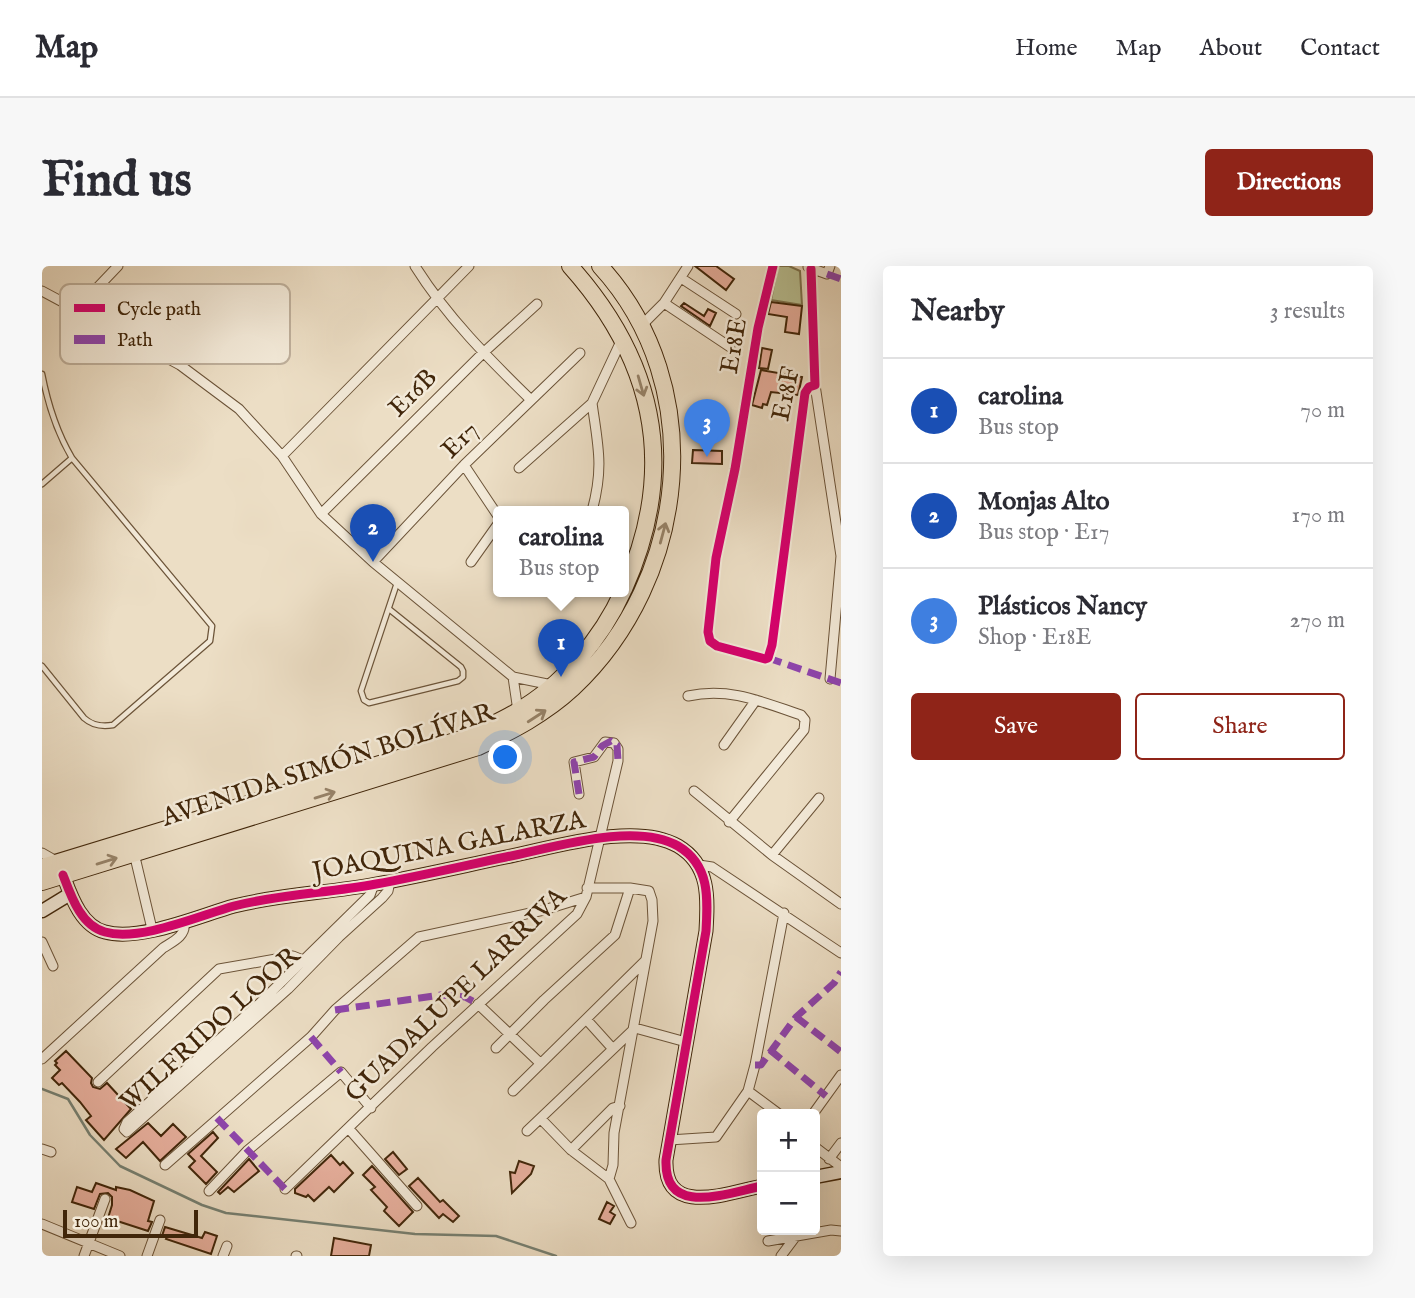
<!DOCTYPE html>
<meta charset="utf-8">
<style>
body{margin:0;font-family:"IM FELL English",serif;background:#f7f7f7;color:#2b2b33}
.controls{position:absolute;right:21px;bottom:21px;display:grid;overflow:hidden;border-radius:7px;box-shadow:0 7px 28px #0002}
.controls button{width:63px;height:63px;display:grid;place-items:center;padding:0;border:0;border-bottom:2px solid #e1e1e2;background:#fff;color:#2b2b33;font:35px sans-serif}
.scale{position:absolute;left:21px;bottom:18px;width:135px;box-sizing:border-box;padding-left:7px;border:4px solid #41260a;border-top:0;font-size:19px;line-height:24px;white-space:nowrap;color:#41260a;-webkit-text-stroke:5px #f3ead9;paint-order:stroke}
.you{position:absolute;left:464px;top:492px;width:24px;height:24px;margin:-18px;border:5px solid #fff;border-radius:50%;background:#1a73e8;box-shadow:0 0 0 10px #1a73e833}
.badge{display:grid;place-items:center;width:46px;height:46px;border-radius:50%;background:#8f2418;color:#fff;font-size:23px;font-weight:700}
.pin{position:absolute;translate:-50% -58px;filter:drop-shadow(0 2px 4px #0008)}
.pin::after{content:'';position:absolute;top:37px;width:24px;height:21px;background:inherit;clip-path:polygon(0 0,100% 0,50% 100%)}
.popup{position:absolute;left:451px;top:240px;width:136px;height:91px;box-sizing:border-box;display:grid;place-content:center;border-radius:7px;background:#fff;filter:drop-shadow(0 2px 5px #0005);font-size:23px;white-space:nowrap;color:#7c7c81}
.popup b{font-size:26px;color:#2b2b33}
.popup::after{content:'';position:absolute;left:50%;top:100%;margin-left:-14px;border:14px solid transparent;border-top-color:#fff}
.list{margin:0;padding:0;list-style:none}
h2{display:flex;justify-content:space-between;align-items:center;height:91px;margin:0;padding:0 28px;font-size:30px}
h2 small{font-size:23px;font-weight:400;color:#7c7c81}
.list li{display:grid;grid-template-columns:46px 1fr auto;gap:21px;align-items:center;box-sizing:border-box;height:105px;padding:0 28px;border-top:2px solid #e1e1e2}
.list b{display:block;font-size:26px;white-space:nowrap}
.list p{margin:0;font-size:23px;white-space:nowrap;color:#7c7c81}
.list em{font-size:23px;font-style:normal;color:#7c7c81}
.actions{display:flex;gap:14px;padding:21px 28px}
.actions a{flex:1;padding:16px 0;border:2px solid #8f2418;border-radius:7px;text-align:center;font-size:24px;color:#8f2418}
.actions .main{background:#8f2418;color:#fff}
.map{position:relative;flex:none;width:799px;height:990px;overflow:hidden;border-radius:7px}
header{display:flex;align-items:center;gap:42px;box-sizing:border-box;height:98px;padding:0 35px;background:#fff;border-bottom:2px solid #e1e1e2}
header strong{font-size:33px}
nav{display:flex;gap:38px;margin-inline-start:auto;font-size:24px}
.intro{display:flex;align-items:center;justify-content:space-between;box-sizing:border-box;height:168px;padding:0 42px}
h1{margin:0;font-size:49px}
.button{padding:18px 32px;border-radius:7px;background:#8f2418;color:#fff;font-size:24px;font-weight:700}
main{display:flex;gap:42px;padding:0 42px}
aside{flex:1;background:#fff;border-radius:7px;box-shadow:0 7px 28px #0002}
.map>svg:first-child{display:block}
.green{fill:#b9c194;stroke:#7d744f;stroke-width:2}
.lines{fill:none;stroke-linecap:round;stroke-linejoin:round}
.stream{stroke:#768072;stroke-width:2.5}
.building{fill:#e7af9d;stroke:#41260a;stroke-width:2}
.lane-casing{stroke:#6c5439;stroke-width:7}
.street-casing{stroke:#6c5439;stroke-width:11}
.secondary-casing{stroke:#41260a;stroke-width:15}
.highway-casing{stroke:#41260a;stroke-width:18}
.lane{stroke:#f3ead9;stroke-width:4.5}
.street{stroke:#f3ead9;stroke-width:9}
.secondary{stroke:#f3ead9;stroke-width:12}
.highway{stroke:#ecdec5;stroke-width:16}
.quiet{stroke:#8e44ad;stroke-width:7;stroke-dasharray:14 7;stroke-linecap:butt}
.cycleway-casing{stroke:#f3ead9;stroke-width:13}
.cycleway{stroke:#d6006c;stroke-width:9}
.oneway{stroke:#968268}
.labels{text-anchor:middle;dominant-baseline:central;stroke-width:5;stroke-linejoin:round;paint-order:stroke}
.street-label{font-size:26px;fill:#41260a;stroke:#f3ead9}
.key{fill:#f3ead9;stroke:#beaf9b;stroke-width:2}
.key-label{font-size:19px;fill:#41260a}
</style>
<header>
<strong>Map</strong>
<nav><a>Home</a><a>Map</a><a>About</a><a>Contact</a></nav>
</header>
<div class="intro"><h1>Find us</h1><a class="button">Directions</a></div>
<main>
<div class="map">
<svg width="799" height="990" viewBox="0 0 799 990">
<rect width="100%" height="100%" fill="#ecdec5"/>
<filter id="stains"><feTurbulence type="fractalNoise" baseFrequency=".00286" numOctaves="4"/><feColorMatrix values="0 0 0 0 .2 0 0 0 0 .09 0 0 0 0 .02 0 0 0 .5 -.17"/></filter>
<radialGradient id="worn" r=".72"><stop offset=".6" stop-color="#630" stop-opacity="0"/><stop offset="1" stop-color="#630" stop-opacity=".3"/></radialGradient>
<path class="green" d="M 736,0 L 747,0 L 758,5 L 760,39 L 729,34 Z"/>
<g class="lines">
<path class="stream" d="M 0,823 L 26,833 L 48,869 L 78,900 L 160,939 L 184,947 L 373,968 L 454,970 L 514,990"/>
</g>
<path class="building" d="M 653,0 L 674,0 L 692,13 L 684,24 Z
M 729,36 L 760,40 L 757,68 L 743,66 L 745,51 L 726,48 Z
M 642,37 L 662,50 L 666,43 L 674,47 L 668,60 L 639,40 Z
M 720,82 L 730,84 L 726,103 L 717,102 Z
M 719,104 L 760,111 L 756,129 L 729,126 L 725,139 L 721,138 L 720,142 L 710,139 Z
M 651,184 L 680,185 L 680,198 L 650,197 Z
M 24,785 L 50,812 L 49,817 L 51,821 L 58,823 L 65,817 L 89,843 L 62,874 L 44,854 L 49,850 L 38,836 L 20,817 L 17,819 L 10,812 L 18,804 L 13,799 L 15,797 L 13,795 Z
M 106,857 L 119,870 L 131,858 L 144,871 L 118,895 L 101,876 L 84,892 L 74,883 Z
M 171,866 L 176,872 L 159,890 L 175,906 L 164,918 L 147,901 L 153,895 L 146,888 Z
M 351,886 L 365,903 L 357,909 L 343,893 Z
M 289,889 L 298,899 L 301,896 L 311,907 L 292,926 L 287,921 L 272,935 L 266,929 L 264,931 L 253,927 L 253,923 Z
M 207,893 L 217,905 L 192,926 L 186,921 L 178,928 L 176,926 Z
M 477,895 L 492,900 L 489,908 L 470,927 L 468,906 L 473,907 Z
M 330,900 L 371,946 L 357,960 L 342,945 L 345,941 L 329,924 L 333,921 L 321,909 Z
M 376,912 L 398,936 L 401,934 L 417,950 L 411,956 L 401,948 L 397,952 L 367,920 Z
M 54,917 L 74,924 L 74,921 L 88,924 L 112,935 L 106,955 L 110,956 L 106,965 L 66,952 L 70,939 L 70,931 L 66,927 L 58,928 L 52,943 L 30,936 L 35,921 L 50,926 Z
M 565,936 L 572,940 L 568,946 L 573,949 L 568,958 L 557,953 Z
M 123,961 L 160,972 L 163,966 L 175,970 L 169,988 L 124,973 L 125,971 L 120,970 Z
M 292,972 L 329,979 L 327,990 L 289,990 Z"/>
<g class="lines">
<g class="lane-casing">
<path id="lane" d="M 0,108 C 6,139 14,165 30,192
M 0,218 L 30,192 L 170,360 L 168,375 L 71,459 C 60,461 51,460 42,452 L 0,400
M 347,343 L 419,401 L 421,405 L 421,411 L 416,415 L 327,437 L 322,434 L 319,425 L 355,317"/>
</g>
<g class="street-casing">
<path id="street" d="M 373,0 C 405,51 446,92 489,134
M 731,0 L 716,62 L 693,203 L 674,292 L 666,366 L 668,375 L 675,380 L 723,393 L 726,392 L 730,379 L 763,127 L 767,121 L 773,119 L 769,3
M 766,1 L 785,8 L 788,0
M 639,12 L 694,48
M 0,25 L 138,99 L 197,143 L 240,190 L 279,248 L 331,296 L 471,411 L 510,419
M 622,37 L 688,81
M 34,44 L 76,0
M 600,59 L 622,37 L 646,0
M 773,119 L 799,290 L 788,413
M 550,137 C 556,180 562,201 550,245
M 240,190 L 427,0
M 422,199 L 456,250
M 477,202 L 550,137 L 580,73
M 279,248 L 441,87 L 495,38
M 331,296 L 422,199 L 538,87
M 429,296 L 456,258
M 471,411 L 476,445
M 646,430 C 688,421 720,436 759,449 L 763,454 L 762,464 L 687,556
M 682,479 L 714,434
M 652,525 L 730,589 L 799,638
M 0,587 L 14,595
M 92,587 L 110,663
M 730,589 L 777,532
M 657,599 L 670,601 L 799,687
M 545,622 L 588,622 L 607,625 L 610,634 L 611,655 L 572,867 L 571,899 L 567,913
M 0,676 L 11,700
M 436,738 L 498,797
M 544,753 L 571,783
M 593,762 L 644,776
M 454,782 L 502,734 L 573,669 L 588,622
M 0,793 L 121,682 C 130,676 144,670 142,658
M 56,816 L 177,703 L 251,690 L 261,694
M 471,825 L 603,695
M 706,825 L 737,848
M 771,848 L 799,809
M 499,853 L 529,884 L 567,913 L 589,957
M 82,863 L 85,866 L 246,723 L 297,671 L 340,632 L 346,625 L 348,615
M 82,863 L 85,856 L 218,737 L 328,629 L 332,618
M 307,863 L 375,940
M 485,865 L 591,764
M 627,874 L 674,871 L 706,825 L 713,799 L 742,647
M 773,881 L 799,901
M 0,883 L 9,886
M 529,884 L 571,842 L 578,840
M 787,893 L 799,877
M 123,899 L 269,771 L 293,744 L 377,671 L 502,644 L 544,631
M 243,923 L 390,781 L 535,648 L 544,631 L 576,495 L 576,483 L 572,477 L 563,476 L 552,491 L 532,496 L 537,528
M 167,925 L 205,885 L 299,806 L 329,842
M 0,958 L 78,990
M 726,975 L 789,964 L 799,965
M 42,990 L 63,933
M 105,990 L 118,954
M 181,990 L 185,980
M 254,990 L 255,990
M 739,990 L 754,970"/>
</g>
<g class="secondary-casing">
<path id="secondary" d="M 21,609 C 29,630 39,660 63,666 C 98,676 159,649 192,640 C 239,628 287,627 334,618 C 378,610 421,600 464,591 C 510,582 593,555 636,580 C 668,599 666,632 664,665 L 624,894 C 622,952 685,927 720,920
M 0,645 L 28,628
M 773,911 L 799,906"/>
</g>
<g class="highway-casing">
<path id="highway" d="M 528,0 C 614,96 636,203 582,323
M 0,601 L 426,471 C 442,462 459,455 474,446 C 520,420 560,372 581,325
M 0,616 L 436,481 C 470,465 503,448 531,422 C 647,313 668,120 558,0"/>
</g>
<use href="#lane" class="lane"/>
<use href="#street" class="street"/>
<use href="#secondary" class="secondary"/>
<use href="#highway" class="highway"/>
<path class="quiet" d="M 785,8 L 799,13
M 726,392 L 799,417
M 537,528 L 532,496 L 552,491 L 560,480 L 569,475 L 575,479 L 576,495
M 293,744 L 399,729 L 423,731 L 436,738
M 754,751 L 799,786
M 269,771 L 299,806
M 728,784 L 784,830
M 713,799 L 719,799 L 754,751 L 792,717 L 799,706
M 175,852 L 243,923"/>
<g class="cycleway-casing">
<path id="cycleway" d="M 731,0 L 716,62 L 693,203 L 674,292 L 666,366 L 668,375 L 675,380 L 723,393 L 726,392 L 730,379 L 763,127 L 767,121 L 773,119 L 769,3
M 21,609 C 29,630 39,660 63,666 C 98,676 159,649 192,640 C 239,628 287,627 334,618 C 378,610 421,600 464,591 C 510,582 593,555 636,580 C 668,599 666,632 664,665 L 624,894 C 622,952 685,927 720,920"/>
</g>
<use href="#cycleway" class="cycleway"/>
</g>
<defs><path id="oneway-shaft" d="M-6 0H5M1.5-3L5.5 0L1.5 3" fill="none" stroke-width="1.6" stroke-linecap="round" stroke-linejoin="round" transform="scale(1.75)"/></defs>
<g class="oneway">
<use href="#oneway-shaft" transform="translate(599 120) rotate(74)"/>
<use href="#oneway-shaft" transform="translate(621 267) rotate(-75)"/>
<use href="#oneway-shaft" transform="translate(495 450) rotate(-33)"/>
<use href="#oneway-shaft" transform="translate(283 529) rotate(-17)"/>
<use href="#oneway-shaft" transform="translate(65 595) rotate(-17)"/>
</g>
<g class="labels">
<g class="street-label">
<text transform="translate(692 80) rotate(-80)">E18E</text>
<text transform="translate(371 127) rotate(-45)">E16B</text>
<text transform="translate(744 128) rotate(-78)">E18F</text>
<text transform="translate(418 174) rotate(-45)">E17</text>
<text transform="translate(286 499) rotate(-18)">AVENIDA SIMÓN BOLÍVAR</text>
<text transform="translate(407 580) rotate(-11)">JOAQUINA GALARZA</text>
<text transform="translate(414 729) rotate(-44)">GUADALUPE LARRIVA</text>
<text transform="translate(168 763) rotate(-42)">WILFRIDO LOOR</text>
</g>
</g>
<rect x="18" y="18" width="230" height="80" rx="10" class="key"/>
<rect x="32" y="38" width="31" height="8" fill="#d6006c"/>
<rect x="32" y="69" width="31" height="9" fill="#8e44ad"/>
<g class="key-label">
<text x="75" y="49">Cycle path</text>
<text x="75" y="80">Path</text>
</g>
<rect width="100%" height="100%" filter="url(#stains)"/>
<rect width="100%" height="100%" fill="url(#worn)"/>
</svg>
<div class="controls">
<button>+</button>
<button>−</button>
</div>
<div class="scale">100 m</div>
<div class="you"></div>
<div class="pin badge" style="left:519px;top:411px;background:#1a4fb4">1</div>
<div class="popup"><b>carolina</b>Bus stop</div>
<div class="pin badge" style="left:331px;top:296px;background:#1a4fb4">2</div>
<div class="pin badge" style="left:665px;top:191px;background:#3f7fe0">3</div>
</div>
<aside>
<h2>Nearby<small>3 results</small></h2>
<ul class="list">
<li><span class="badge" style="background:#1a4fb4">1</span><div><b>carolina</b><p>Bus stop</p></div><em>70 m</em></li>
<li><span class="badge" style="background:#1a4fb4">2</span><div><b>Monjas Alto</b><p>Bus stop · E17</p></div><em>170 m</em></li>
<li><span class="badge" style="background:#3f7fe0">3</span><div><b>Plásticos Nancy</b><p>Shop · E18E</p></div><em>270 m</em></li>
</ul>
<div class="actions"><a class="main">Save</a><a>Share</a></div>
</aside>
</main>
